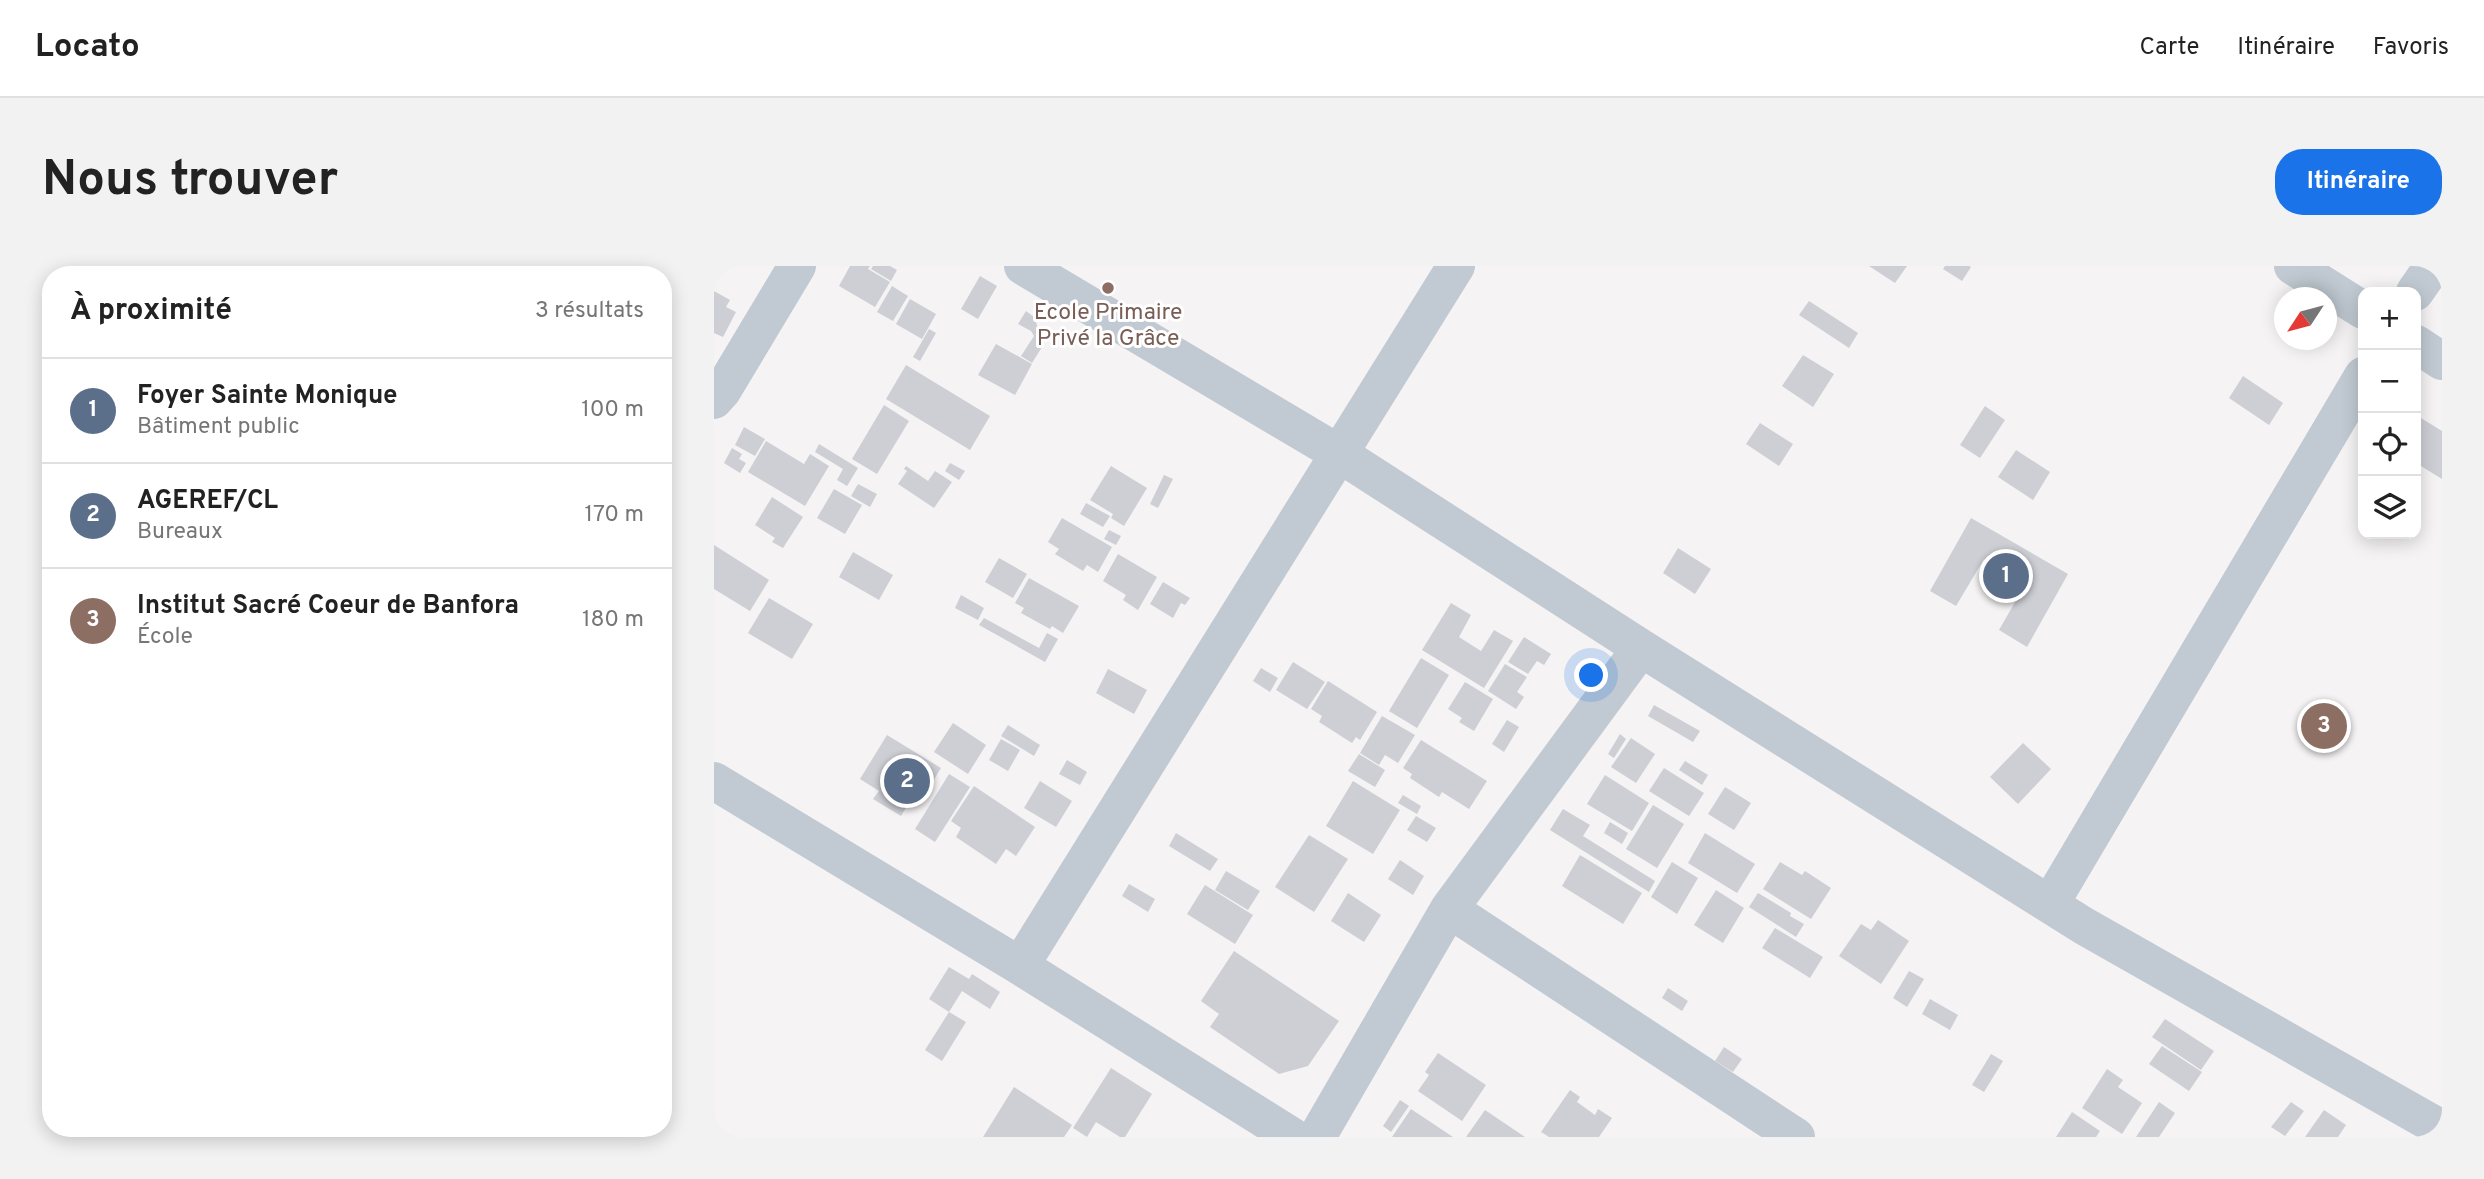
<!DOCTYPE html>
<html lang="fr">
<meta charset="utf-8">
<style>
body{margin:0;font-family:Overpass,sans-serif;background:#f2f2f2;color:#222}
.controls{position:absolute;right:21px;top:21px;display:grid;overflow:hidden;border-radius:14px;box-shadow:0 4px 18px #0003}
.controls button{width:63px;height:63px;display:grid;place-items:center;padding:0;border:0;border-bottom:2px solid #e0e0e0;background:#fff;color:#222;font:35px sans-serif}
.compass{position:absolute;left:1560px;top:21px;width:63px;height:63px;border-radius:50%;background:#fff;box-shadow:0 4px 18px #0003;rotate:234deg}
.you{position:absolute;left:878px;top:410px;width:24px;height:24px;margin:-18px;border:5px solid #fff;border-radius:50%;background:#1a73e8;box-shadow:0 0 0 10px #1a73e833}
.badge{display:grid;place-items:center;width:46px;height:46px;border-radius:50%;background:#1a73e8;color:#fff;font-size:23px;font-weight:700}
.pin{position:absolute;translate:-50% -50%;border:4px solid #fff;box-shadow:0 2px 7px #0006}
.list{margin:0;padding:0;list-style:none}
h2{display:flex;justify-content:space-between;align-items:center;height:91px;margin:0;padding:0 28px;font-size:30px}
h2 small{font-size:23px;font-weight:400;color:#767676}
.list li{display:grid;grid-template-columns:46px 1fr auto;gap:21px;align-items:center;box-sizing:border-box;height:105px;padding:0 28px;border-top:2px solid #e0e0e0}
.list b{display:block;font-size:26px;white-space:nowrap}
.list p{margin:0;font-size:23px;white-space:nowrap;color:#767676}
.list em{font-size:23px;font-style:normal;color:#767676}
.icon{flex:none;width:38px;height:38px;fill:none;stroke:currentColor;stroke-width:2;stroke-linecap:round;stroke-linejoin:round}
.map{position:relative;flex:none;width:1728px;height:871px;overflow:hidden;border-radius:28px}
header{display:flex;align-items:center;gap:42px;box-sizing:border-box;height:98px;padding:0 35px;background:#fff;border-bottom:2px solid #e0e0e0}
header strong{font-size:33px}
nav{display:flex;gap:38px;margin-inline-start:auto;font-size:24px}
.intro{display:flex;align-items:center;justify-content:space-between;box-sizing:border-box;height:168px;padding:0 42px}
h1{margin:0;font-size:49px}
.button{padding:18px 32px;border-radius:28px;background:#1a73e8;color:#fff;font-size:24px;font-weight:700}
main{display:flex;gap:42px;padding:0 42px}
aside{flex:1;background:#fff;border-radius:28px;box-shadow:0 4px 18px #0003}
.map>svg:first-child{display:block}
.building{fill:#cdcfd5}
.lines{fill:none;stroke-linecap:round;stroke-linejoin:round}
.minor{stroke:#c1cad2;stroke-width:38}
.education-dot{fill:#8d6e63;stroke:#fff;stroke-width:2.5}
.labels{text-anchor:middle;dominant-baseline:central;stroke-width:6;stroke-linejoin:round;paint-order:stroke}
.education-label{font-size:23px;fill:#785e54;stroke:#fff}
</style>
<header>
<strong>Locato</strong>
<nav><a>Carte</a><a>Itinéraire</a><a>Favoris</a></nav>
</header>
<div class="intro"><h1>Nous trouver</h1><a class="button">Itinéraire</a></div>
<main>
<aside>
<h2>À proximité<small>3 résultats</small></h2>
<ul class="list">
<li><span class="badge" style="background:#5c6f8a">1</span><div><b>Foyer Sainte Monique</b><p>Bâtiment public</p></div><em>100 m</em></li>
<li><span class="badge" style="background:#5c6f8a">2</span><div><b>AGEREF/CL</b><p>Bureaux</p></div><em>170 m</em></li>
<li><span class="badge" style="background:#8d6e63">3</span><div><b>Institut Sacré Coeur de Banfora</b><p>École</p></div><em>180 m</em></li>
</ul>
</aside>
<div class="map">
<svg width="1728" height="871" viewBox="0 0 1728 871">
<rect width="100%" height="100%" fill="#f5f3f3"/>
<path class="building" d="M 136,0 L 156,0 L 154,3 L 176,16 L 161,41 L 125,20 Z
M 159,0 L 176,0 L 183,4 L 177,15 L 157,3 Z
M 1155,0 L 1193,0 L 1181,17 Z
M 1231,0 L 1255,0 L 1257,1 L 1248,15 L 1229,3 Z
M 266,10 L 283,20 L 264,53 L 247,43 Z
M 178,20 L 194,30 L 179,55 L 163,46 Z
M 0,25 L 16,34 L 12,41 L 22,46 L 9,71 L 0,67 Z
M 196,33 L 222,48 L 208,73 L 182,58 Z
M 1095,35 L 1144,67 L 1135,82 L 1085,49 Z
M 312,45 L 320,51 L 330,78 L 318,97 L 307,90 L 320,70 L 317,65 L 304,58 Z
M 215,63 L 222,67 L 206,95 L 199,91 Z
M 282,78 L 318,98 L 301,129 L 264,109 Z
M 1089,89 L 1120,108 L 1099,141 L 1068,120 Z
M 192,99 L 276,150 L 256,184 L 172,133 Z
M 1529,110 L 1569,137 L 1555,159 L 1515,132 Z
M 170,139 L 195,155 L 163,208 L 138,193 Z
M 1271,140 L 1291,154 L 1266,192 L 1246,179 Z
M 1702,149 L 1728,165 L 1728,213 L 1702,197 Z
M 1046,157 L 1079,178 L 1065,200 L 1032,178 Z
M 30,161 L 51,173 L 41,190 L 21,179 Z
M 52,175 L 90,198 L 96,188 L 115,200 L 91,240 L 34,206 Z
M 105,178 L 144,202 L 133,220 L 123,214 L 129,203 L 101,186 Z
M 18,182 L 28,188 L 25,193 L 32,197 L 26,207 L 10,197 Z
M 1302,184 L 1336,206 L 1319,234 L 1284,211 Z
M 236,197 L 251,205 L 245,214 L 231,205 Z
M 192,200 L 214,215 L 221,205 L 238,216 L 220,242 L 184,218 L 193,205 L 190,203 Z
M 397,200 L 433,222 L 410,260 L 397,252 L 399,248 L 376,234 Z
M 450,209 L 459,213 L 444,242 L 436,238 Z
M 144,218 L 163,228 L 156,241 L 137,230 Z
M 120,223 L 148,239 L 131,268 L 103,252 Z
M 58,231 L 89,251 L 69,282 L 58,276 L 61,272 L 41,259 Z
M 372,237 L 396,250 L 389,261 L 366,248 Z
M 348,252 L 398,281 L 384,306 L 373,299 L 369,305 L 341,288 L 345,283 L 334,276 Z
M 1257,252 L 1354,308 L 1313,381 L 1285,364 L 1312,317 L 1270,293 L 1242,340 L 1216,325 Z
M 395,264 L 407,270 L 402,279 L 390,273 Z
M 0,279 L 55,314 L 36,345 L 0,323 Z
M 964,282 L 997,303 L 981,328 L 949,307 Z
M 139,286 L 179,309 L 165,334 L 125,311 Z
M 404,288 L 443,311 L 424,344 L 409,334 L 412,329 L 389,315 Z
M 285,292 L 313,308 L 299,332 L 271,316 Z
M 315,312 L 365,340 L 349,367 L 338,360 L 336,363 L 307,347 L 310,342 L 301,337 Z
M 449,316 L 476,332 L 471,339 L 467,337 L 459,352 L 436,338 Z
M 247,329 L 270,342 L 264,354 L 241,342 Z
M 55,332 L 99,358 L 78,393 L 34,367 Z
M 737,337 L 757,349 L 745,371 L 767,385 L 780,364 L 799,375 L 770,422 L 708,384 Z
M 270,352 L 325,382 L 333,367 L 344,373 L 331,396 L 265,359 Z
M 810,371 L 837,388 L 830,399 L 823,395 L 814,408 L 794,396 Z
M 707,392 L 735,409 L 703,462 L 675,445 Z
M 579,396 L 611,416 L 593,443 L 562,424 Z
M 791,398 L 813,411 L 803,426 L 810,431 L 802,443 L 774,425 Z
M 547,402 L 564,412 L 556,426 L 539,415 Z
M 394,403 L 433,424 L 420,448 L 382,427 Z
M 614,415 L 663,446 L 646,474 L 642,471 L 638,477 L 605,456 L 608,450 L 597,443 Z
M 751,416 L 779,433 L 760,465 L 745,456 L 748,452 L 734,443 Z
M 940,439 L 986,465 L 979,476 L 934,450 Z
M 668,450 L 701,469 L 684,497 L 671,489 L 665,499 L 646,487 Z
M 793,454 L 805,461 L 790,486 L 778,478 Z
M 239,457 L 272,479 L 254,508 L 220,486 Z
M 294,459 L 326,479 L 320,490 L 287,470 Z
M 906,468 L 912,473 L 900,492 L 894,488 Z
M 173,469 L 227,502 L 204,540 L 196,535 L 187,550 L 159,533 L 165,525 L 146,513 Z
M 917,472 L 941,488 L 922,517 L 897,501 Z
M 287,473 L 306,484 L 294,505 L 275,494 Z
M 707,474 L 773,515 L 755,543 L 728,526 L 725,531 L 696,512 L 698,508 L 689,502 Z
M 1309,477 L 1337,503 L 1304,538 L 1276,511 Z
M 645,488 L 671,504 L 661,521 L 634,505 Z
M 353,494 L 373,506 L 366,519 L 345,508 Z
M 971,495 L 994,509 L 988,519 L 965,504 Z
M 950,502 L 990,527 L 975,550 L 935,525 Z
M 235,508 L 256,521 L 221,576 L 201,563 Z
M 891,509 L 935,537 L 918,565 L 873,538 Z
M 326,515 L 358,535 L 342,561 L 310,542 Z
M 639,515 L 686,544 L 659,588 L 612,560 Z
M 260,520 L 321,561 L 302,590 L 292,583 L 282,598 L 242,571 L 247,562 L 237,555 Z
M 1011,521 L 1037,537 L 1020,564 L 994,548 Z
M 689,529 L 707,540 L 703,548 L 684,537 Z
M 939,539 L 970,558 L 943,602 L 912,583 Z
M 849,543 L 876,559 L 869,570 L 941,615 L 935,626 L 836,564 Z
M 702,550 L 722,562 L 713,576 L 693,564 Z
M 896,556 L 914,567 L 908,578 L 890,567 Z
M 462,567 L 504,593 L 496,605 L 455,580 Z
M 991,567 L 1041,598 L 1023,627 L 974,597 Z
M 595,569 L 634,593 L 600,646 L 561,621 Z
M 866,589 L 928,627 L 909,658 L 848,620 Z
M 686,594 L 710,610 L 699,629 L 674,613 Z
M 958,596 L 984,612 L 963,648 L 937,631 Z
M 1066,596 L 1088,609 L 1091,605 L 1117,622 L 1097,653 L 1049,623 Z
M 512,605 L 546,625 L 534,644 L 501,624 Z
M 415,618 L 441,633 L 434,646 L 408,630 Z
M 491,619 L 539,649 L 521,678 L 473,648 Z
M 1002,624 L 1030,642 L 1009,677 L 980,659 Z
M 634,627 L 667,649 L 650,676 L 617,655 Z
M 1044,627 L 1077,647 L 1076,650 L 1090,658 L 1082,671 L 1035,641 Z
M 1164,654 L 1195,675 L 1167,718 L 1125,690 L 1147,658 L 1157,664 Z
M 1061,662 L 1109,691 L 1096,712 L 1048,682 Z
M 520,685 L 625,755 L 594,800 L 565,808 L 496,761 L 505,748 L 487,735 Z
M 235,701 L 255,713 L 258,708 L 286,726 L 276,743 L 248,725 L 235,746 L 215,733 Z
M 1195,705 L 1210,713 L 1193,741 L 1179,732 Z
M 954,722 L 974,735 L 968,745 L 948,732 Z
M 1216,733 L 1244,749 L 1236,764 L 1208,748 Z
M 235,746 L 252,756 L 228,795 L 211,784 Z
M 1451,753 L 1500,785 L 1487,804 L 1438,771 Z
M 1448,780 L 1488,806 L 1475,825 L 1435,798 Z
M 1010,781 L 1028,793 L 1019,806 L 1001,795 Z
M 724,787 L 772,819 L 748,855 L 704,825 L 715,809 L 711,806 Z
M 1277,788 L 1289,795 L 1270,826 L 1258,819 Z
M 397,802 L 438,828 L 411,871 L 406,871 L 382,856 L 373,871 L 359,862 Z
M 1393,803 L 1409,814 L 1404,821 L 1428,837 L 1408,868 L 1368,842 Z
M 300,821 L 358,859 L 350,871 L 269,871 Z
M 856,824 L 866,831 L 863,836 L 881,849 L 884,843 L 898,852 L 885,871 L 835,871 L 827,866 Z
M 686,834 L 695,840 L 677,866 L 669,860 Z
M 1445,836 L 1461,847 L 1445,871 L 1422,871 Z
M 1577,836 L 1590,845 L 1571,870 L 1557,861 Z
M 697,843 L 739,871 L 678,871 Z
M 771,844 L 811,871 L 752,871 Z
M 1610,844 L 1632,859 L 1624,871 L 1591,871 Z
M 1358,846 L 1386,865 L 1382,871 L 1342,871 Z"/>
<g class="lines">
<path class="minor" d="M 309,0 L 624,187 L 927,382 L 1370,660 L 1728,863
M 1579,0 L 1649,44
M 1701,26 L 1719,0
M 1702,78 L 1728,95
M 0,134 L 8,125 L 83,0
M 0,515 L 306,700 L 579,871
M 1336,638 L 1649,110
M 735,643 L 1082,871
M 306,700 L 742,0
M 603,871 L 735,643 L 927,382"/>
</g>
<circle class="education-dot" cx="394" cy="22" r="7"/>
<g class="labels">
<g class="education-label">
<text x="394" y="47">Ecole Primaire<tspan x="394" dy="26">Privé la Grâce</tspan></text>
</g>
</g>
</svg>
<div class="controls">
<button>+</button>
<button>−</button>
<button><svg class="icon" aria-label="locate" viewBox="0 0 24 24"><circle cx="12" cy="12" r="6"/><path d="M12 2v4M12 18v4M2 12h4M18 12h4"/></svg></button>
<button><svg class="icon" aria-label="layers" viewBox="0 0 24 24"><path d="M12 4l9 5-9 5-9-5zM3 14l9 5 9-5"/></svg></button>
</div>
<svg class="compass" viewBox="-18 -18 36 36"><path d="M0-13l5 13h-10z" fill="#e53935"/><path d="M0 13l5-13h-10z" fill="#767676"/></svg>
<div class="you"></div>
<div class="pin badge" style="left:1292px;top:310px;background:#5c6f8a">1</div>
<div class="pin badge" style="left:193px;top:515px;background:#5c6f8a">2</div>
<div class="pin badge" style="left:1610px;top:460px;background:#8d6e63">3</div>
</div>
</main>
